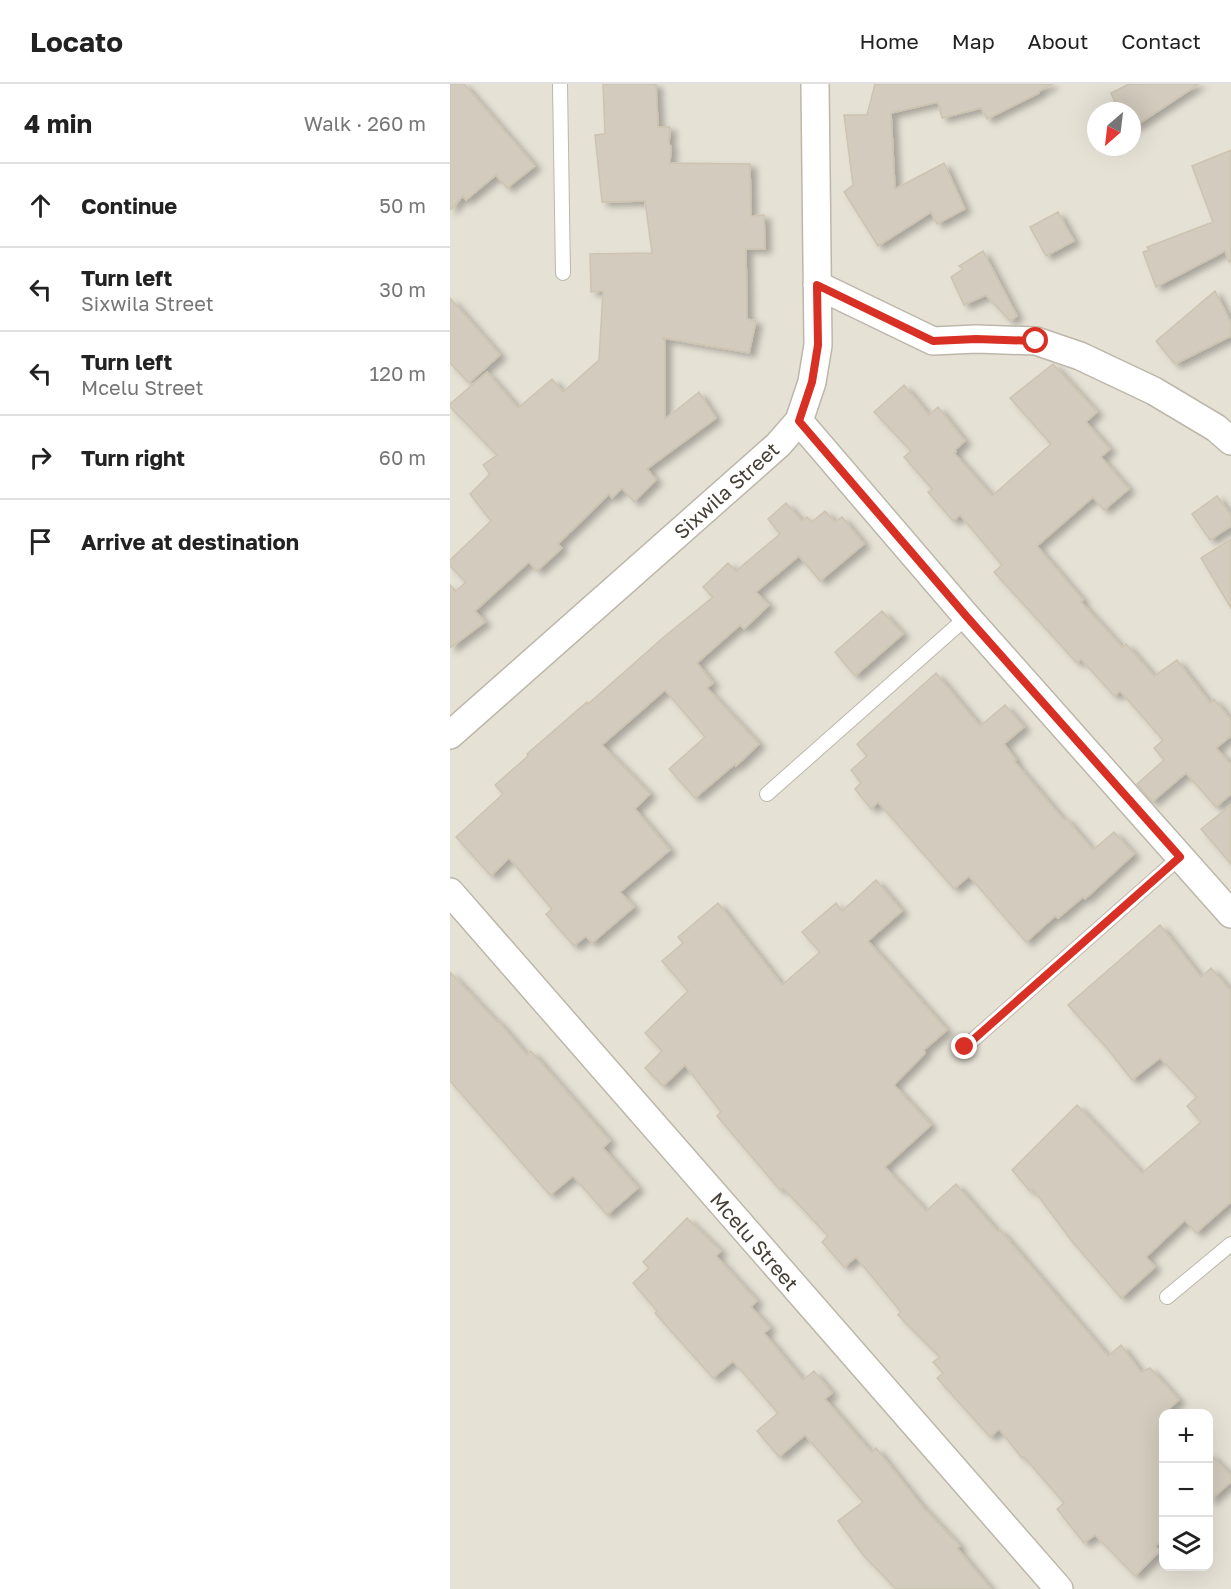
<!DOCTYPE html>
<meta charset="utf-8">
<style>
body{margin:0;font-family:"Golos Text",sans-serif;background:#f2f2f2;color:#222}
.controls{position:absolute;right:18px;bottom:18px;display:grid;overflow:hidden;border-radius:12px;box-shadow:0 6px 24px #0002}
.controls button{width:54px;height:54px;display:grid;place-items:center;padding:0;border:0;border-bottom:2px solid #e0e0e0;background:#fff;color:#222;font:30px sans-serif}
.compass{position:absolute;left:637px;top:18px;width:54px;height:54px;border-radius:50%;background:#fff;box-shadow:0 6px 24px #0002;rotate:208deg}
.stop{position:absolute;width:18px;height:18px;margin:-14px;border:4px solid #d93025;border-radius:50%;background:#fff}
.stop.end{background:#d93025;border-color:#fff;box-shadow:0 2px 6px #0008}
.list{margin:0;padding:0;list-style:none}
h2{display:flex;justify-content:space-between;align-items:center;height:78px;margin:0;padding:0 24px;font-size:26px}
h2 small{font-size:20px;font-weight:400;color:#767676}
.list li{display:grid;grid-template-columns:39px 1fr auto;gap:18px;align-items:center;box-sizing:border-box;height:84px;padding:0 24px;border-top:2px solid #e0e0e0}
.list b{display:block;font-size:22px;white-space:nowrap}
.list p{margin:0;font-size:20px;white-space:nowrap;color:#767676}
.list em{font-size:20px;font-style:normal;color:#767676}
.icon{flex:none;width:33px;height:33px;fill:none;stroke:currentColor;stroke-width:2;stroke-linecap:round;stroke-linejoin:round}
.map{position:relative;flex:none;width:781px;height:1505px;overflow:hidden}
header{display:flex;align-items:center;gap:36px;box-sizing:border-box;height:84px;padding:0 30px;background:#fff;border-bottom:2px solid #e0e0e0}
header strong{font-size:28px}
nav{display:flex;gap:33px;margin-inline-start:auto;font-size:21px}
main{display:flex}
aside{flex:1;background:#fff}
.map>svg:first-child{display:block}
.residential{fill:#e6e1d5;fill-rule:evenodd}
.building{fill:#d3cbbd;stroke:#cdc3b0;stroke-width:1.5;filter:url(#shadow)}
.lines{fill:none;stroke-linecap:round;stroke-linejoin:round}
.lane-casing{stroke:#bdb7aa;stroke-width:16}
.street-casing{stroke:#bdb7aa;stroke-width:30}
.lane{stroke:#fff;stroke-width:14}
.street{stroke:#fff;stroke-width:27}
.route{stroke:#d93025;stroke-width:8}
.labels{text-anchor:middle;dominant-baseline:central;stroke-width:5;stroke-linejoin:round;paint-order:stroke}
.street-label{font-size:20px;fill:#453f36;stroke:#fff}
</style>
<header>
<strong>Locato</strong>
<nav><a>Home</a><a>Map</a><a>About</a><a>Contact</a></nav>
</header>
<main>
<aside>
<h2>4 min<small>Walk · 260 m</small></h2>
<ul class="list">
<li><svg class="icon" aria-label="ahead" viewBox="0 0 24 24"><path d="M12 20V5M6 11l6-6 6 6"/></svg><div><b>Continue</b></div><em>50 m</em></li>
<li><svg class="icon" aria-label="left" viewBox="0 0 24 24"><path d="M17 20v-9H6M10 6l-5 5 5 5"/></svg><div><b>Turn left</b><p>Sixwila Street</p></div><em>30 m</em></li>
<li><svg class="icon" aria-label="left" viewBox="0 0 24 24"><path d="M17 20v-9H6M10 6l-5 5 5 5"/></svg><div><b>Turn left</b><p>Mcelu Street</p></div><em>120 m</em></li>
<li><svg class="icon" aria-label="right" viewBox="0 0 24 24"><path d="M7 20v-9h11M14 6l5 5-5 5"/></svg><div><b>Turn right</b></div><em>60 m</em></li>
<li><svg class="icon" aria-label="arrive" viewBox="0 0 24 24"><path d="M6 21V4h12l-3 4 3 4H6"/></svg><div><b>Arrive at destination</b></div></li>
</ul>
</aside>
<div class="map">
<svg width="781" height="1505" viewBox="0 0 781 1505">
<defs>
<filter id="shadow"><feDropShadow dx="6" dy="4" stdDeviation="3" flood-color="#0004"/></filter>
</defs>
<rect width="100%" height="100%" fill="#f2efe7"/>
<path class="residential" d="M 0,0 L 781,0 L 781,1505 L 0,1505 ZM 646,27 L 682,27 L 682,63 L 646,63 ZM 714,1330 L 758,1330 L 758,1482 L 714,1482 Z"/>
<path class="building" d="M 0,0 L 14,0 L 85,82 L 57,104 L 46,91 L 16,116 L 13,112 L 0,126 Z
M 153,0 L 206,0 L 208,43 L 220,43 L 219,60 L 221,62 L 220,79 L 300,80 L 301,132 L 314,131 L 315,165 L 296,165 L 297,235 L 306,237 L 299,269 L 213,254 L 215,258 L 215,335 L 249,308 L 266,334 L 197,385 L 206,396 L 184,418 L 172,404 L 162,414 L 159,410 L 108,460 L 112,464 L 87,487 L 79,478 L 25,527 L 35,538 L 0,564 L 0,501 L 6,507 L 16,498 L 0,482 L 0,476 L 41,437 L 20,410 L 40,390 L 33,381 L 47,371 L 0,323 L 0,320 L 37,288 L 68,324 L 102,295 L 113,308 L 149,276 L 153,207 L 141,208 L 140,170 L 202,169 L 195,117 L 152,118 L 145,51 L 155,50 Z
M 425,0 L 603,0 L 589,7 L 589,9 L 537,35 L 531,24 L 492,34 L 488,18 L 441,29 L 445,105 L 494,79 L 515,125 L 487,140 L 481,128 L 428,162 L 394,108 L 403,101 L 394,31 L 417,31 Z
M 679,0 L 749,0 L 682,44 L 682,27 L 669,27 L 661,9 Z
M 781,66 L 781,177 L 779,178 L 775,167 L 706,203 L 693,168 L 699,166 L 697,163 L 763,138 L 742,82 Z
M 608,128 L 624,157 L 596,172 L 580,143 Z
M 533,167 L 567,232 L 560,237 L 536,211 L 514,221 L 501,193 L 513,185 L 509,182 Z
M 765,207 L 781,239 L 781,252 L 725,280 L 706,257 Z
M 0,214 L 50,271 L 19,299 L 0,279 Z
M 603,280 L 647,328 L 636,338 L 660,365 L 651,373 L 679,405 L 654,426 L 643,413 L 587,462 L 633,516 L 631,518 L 672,563 L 676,560 L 704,592 L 727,576 L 760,619 L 764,615 L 781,636 L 781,652 L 766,664 L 781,680 L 781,710 L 766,723 L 736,689 L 702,718 L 687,700 L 714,676 L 704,664 L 713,656 L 670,607 L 664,612 L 631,575 L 627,579 L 544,488 L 552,481 L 510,431 L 503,437 L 478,408 L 482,405 L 454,373 L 461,367 L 424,328 L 454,301 L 479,331 L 488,323 L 515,357 L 505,366 L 506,368 L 504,369 L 542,412 L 601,360 L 560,314 Z
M 767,412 L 781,431 L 781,442 L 760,456 L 742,430 Z
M 336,419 L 352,437 L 357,433 L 362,438 L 375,427 L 385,438 L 392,433 L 414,460 L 370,497 L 349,472 L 306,508 L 319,521 L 294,545 L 290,541 L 247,579 L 263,599 L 257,604 L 309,660 L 286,682 L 285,680 L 245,714 L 219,685 L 255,653 L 215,606 L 152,661 L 200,710 L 185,725 L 220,766 L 170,808 L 184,823 L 142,859 L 136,852 L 124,862 L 96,830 L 102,825 L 59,774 L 41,792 L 6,753 L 53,710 L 45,701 L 78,672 L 77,670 L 137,618 L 138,620 L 215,552 L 263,513 L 253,503 L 278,479 L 286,487 L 330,450 L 318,435 Z
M 781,455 L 781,524 L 751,474 Z
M 432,527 L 453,550 L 405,592 L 385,568 Z
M 486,589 L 530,642 L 555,621 L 574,643 L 554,660 L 566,676 L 564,677 L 614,736 L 616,734 L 643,766 L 664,748 L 684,770 L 635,815 L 633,813 L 608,834 L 605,832 L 576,858 L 519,792 L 504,805 L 428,718 L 421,725 L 405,705 L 411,699 L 401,686 L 417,672 L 407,660 Z
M 781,721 L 781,780 L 751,745 Z
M 426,796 L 452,827 L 418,857 L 497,946 L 474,966 L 475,969 L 444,1001 L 481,1041 L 435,1083 L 476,1127 L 506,1100 L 548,1148 L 550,1146 L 658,1272 L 671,1261 L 691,1288 L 700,1284 L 729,1316 L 714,1329 L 714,1455 L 705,1462 L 710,1467 L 685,1492 L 645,1451 L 634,1459 L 607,1425 L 614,1419 L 574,1373 L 572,1374 L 549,1345 L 540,1353 L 487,1294 L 493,1289 L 483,1278 L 490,1273 L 448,1231 L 451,1228 L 406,1173 L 394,1183 L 372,1158 L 378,1152 L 333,1104 L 330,1106 L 267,1032 L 271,1028 L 235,981 L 213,1002 L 195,984 L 212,967 L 195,949 L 238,907 L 212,877 L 233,859 L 228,853 L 268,819 L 332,901 L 370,868 L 352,848 L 386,819 L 392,827 Z
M 710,841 L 751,893 L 761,884 L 781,907 L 781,1118 L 746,1149 L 735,1136 L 696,1173 L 705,1183 L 671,1214 L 621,1156 L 583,1105 L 580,1107 L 562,1086 L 627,1021 L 692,1089 L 751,1038 L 737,1022 L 747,1013 L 710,974 L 682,996 L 656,963 L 618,921 Z
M 0,888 L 46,937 L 47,936 L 77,971 L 81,967 L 160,1057 L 153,1064 L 188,1104 L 157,1131 L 123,1092 L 100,1111 L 0,997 Z
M 237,1134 L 271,1167 L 266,1172 L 307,1217 L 301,1223 L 320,1244 L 314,1249 L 353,1296 L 364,1287 L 382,1309 L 375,1315 L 421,1368 L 426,1364 L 472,1422 L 510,1462 L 507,1464 L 541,1505 L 446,1505 L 414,1472 L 388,1437 L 413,1418 L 355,1351 L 329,1373 L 307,1347 L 328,1329 L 283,1277 L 263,1294 L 205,1229 L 207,1227 L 183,1199 L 199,1184 L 193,1178 Z
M 759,1369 L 781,1391 L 781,1398 L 759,1417 Z"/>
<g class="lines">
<g class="lane-casing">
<path id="lane" d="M 110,0 L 113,189
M 317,710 L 517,533
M 515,963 L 730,773
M 717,1213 L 781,1160"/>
</g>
<g class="street-casing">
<path id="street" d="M 367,201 L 483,257 L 526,255 L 586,257 L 630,272 L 704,307 L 766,344 L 781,357
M 349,337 L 517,533 L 781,830
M 0,651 L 328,361 L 349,337 L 362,298 L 368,261 L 365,0
M 0,808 L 609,1505"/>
</g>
<use href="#lane" class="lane"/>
<use href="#street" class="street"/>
</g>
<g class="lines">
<path class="route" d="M 515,963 L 730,773 L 517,533 L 349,337 L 362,298 L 368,261 L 367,201 L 483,257 L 526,255 L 586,257"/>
</g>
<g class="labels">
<g class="street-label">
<text transform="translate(276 406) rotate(-42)">Sixwila Street</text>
<text transform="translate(305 1157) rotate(49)">Mcelu Street</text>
</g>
</g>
</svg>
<div class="controls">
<button>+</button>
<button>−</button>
<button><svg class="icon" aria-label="layers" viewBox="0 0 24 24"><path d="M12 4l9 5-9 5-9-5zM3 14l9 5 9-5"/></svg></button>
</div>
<svg class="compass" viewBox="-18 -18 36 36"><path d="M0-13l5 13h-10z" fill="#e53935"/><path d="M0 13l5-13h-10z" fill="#767676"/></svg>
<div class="stop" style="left:586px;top:257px"></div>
<div class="stop end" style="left:515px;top:963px"></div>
</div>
</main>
